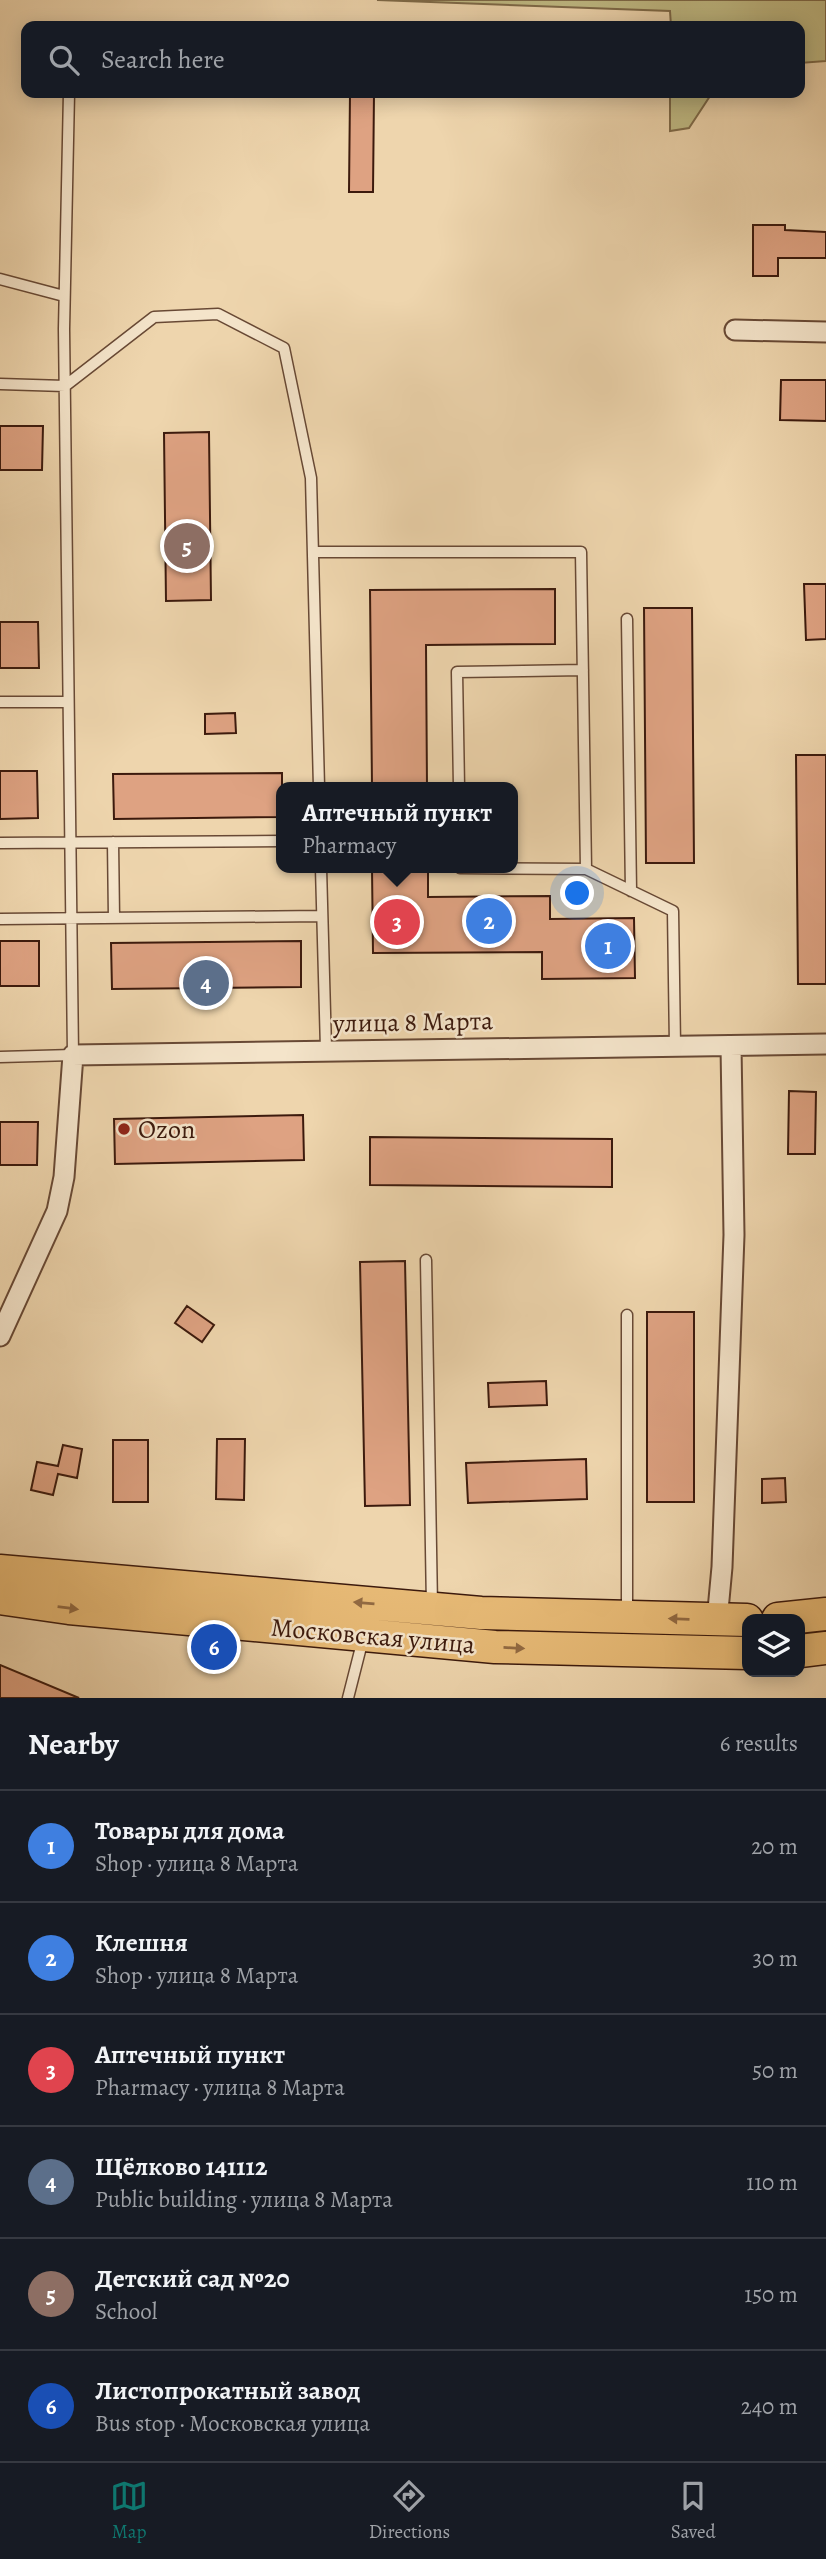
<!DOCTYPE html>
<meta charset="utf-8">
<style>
body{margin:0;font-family:Alegreya,serif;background:#242831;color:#f1f3f6}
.controls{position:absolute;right:21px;bottom:21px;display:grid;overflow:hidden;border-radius:14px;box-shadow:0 4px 18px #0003}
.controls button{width:63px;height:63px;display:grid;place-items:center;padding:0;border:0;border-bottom:2px solid #363941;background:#171b24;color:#f1f3f6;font:35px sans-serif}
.you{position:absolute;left:578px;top:894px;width:24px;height:24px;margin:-18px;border:5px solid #fff;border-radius:50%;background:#1a73e8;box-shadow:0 0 0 10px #1a73e833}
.badge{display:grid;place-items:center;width:46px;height:46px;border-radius:50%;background:#0f766e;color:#fff;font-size:23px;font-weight:700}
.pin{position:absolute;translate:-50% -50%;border:4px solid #fff;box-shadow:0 2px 7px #0006}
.popup{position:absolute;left:276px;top:782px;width:242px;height:91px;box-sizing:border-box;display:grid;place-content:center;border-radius:14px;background:#171b24;filter:drop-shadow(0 2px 5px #0005);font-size:23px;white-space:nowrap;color:#9ea1a6}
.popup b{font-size:26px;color:#f1f3f6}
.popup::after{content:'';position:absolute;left:50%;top:100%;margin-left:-14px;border:14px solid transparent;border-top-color:#171b24}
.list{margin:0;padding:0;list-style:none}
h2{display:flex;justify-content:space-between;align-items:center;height:91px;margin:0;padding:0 28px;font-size:30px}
h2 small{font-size:23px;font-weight:400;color:#9ea1a6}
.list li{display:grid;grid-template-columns:46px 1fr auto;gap:21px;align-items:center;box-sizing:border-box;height:112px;padding:0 28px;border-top:2px solid #363941}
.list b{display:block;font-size:26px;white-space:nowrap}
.list p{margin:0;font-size:23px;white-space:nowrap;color:#9ea1a6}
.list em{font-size:23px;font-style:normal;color:#9ea1a6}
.icon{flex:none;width:38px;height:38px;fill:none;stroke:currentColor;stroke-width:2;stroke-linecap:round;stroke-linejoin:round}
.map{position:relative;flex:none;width:826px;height:1698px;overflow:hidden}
.search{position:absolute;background:#171b24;box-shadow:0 4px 18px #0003;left:21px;right:21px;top:21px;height:77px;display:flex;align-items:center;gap:18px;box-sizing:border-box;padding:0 24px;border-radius:14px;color:#9ea1a6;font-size:26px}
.sheet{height:763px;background:#171b24}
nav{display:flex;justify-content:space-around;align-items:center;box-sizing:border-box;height:98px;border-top:2px solid #363941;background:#171b24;font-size:19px;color:#9ea1a6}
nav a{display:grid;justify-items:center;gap:4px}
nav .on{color:#0f766e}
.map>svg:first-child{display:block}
.green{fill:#c0bb85;stroke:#7e6a49;stroke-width:2}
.building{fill:#dea282;stroke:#3c1a0d;stroke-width:2}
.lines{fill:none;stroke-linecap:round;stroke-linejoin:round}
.lane-casing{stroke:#684935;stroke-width:13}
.street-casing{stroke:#684935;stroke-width:23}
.primary-casing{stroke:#3c1a0d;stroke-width:35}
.lane{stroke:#f4e4ca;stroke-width:10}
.street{stroke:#f4e4ca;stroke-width:19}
.primary{stroke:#e7ba76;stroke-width:32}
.oneway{fill:#926a42}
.poi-dot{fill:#8f2418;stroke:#f4e4ca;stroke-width:2.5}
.labels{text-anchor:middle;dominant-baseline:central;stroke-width:5;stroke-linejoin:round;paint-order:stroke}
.street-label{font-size:26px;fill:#3c1a0d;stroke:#f4e4ca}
.poi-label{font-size:26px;fill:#3c1a0d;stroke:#f4e4ca;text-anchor:start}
</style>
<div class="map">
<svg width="826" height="1698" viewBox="0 0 826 1698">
<rect width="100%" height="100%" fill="#eed5ad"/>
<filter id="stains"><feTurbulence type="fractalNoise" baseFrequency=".00286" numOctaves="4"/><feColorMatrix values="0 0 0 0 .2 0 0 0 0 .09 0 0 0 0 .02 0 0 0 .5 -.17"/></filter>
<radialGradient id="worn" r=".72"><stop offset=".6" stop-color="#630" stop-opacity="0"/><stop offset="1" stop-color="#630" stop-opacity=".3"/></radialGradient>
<path class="green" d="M 377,0 L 826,0 L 826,61 L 800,63 L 800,26 L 671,26 L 670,11 Z
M 670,93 L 712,93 L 689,128 L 670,131 Z"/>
<path class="building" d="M 350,93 L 374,93 L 373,192 L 349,192 Z
M 753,225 L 785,225 L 785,230 L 826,232 L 826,258 L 778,258 L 778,276 L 753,276 Z
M 781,380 L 826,380 L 826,421 L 780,420 Z
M 0,426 L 43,426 L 42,470 L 0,470 Z
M 209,432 L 211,600 L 166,601 L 164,433 Z
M 804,584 L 826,584 L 826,639 L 806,640 Z
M 555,589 L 555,644 L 426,645 L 427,787 L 372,787 L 370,590 Z
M 644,608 L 692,608 L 694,863 L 646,863 Z
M 0,622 L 38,622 L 39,668 L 0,668 Z
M 235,713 L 236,733 L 205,734 L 205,714 Z
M 796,755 L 826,755 L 826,984 L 798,984 Z
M 0,771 L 37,771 L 38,818 L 0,819 Z
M 282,773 L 282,817 L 114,819 L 113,774 Z
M 372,868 L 428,868 L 428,897 L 550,896 L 550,919 L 634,918 L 635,978 L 542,979 L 542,952 L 373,953 Z
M 0,941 L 39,941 L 39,986 L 0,986 Z
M 301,941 L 301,987 L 112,989 L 111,943 Z
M 789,1091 L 816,1092 L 815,1154 L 788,1154 Z
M 303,1115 L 304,1160 L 115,1164 L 114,1119 Z
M 0,1122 L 38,1122 L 37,1165 L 0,1165 Z
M 370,1137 L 612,1139 L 612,1187 L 370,1185 Z
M 405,1261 L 410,1505 L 365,1506 L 360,1262 Z
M 187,1306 L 214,1325 L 202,1342 L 175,1323 Z
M 647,1312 L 694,1312 L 694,1502 L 647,1502 Z
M 546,1381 L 547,1405 L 489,1407 L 488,1383 Z
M 217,1439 L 245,1439 L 244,1500 L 216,1499 Z
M 113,1440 L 148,1440 L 148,1502 L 113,1502 Z
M 63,1445 L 82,1449 L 77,1478 L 58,1474 L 53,1495 L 31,1490 L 37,1462 L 58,1466 Z
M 586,1459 L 587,1499 L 468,1503 L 466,1463 Z
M 785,1478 L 786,1502 L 762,1503 L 762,1479 Z
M 0,1665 L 79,1698 L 0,1698 Z"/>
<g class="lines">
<g class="lane-casing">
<path id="lane" d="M 0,279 L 64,296
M 0,384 L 65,386 L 154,317 L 218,314 L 284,348 L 311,478 L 319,787
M 313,552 L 581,552 L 586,869
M 627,619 L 631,891
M 0,702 L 68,702
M 459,787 L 457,672 L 583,670
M 113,842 L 114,918
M 0,843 L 282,841
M 321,868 L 326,1049
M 460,868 L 586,869 L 673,911 L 675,1046
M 0,919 L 322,916
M 0,1057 L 73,1055 L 64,329 L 69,93
M 426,1260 L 432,1606
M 627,1315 L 627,1612
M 348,1698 L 363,1639"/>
</g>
<g class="street-casing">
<path id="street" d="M 735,330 L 826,332
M 0,1336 L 57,1211 L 64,1177 L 73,1055 L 826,1044
M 717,1621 L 722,1567 L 734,1235 L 731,1046"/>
</g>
<g class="primary-casing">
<path id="primary" d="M 0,1571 L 481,1613 L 747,1620
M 0,1598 L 69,1608 L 495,1647 L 747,1653
M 778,1619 L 826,1614
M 800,1651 L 826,1648"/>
</g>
<use href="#lane" class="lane"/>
<use href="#street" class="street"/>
<use href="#primary" class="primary"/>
</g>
<defs><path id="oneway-solid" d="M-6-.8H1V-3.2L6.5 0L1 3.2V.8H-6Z" transform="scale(1.75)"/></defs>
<g class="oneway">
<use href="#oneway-solid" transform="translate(364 1603) rotate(-175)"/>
<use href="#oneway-solid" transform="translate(68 1608) rotate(7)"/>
<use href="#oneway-solid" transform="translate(679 1619) rotate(-178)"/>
<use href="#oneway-solid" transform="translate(514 1648) rotate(3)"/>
</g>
<circle class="poi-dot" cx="124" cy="1129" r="7"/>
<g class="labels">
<g class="street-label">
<text transform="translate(413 1022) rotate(-1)">улица 8 Марта</text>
<text transform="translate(373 1636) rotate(5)">Московская улица</text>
</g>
<g class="poi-label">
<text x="138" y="1129">Ozon</text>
</g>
</g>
<rect width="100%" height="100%" filter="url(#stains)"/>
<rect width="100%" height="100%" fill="url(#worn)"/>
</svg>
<div class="controls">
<button><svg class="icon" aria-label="layers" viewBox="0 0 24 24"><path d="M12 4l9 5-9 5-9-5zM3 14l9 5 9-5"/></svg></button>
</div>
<div class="you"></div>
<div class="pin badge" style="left:608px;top:946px;background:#3f7fe0">1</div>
<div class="pin badge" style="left:489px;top:921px;background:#3f7fe0">2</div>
<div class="pin badge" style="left:397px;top:922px;background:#e0444e">3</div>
<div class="popup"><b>Аптечный пункт</b>Pharmacy</div>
<div class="pin badge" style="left:206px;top:983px;background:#5c6f8a">4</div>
<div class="pin badge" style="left:187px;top:546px;background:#8d6e63">5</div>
<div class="pin badge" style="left:214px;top:1647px;background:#1a4fb4">6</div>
<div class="search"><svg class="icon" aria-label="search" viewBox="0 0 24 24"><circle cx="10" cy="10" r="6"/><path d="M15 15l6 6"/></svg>Search here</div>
</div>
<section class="sheet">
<h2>Nearby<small>6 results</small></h2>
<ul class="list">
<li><span class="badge" style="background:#3f7fe0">1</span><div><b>Товары для дома</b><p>Shop · улица 8 Марта</p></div><em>20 m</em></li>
<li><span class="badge" style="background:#3f7fe0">2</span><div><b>Клешня</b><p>Shop · улица 8 Марта</p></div><em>30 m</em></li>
<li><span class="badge" style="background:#e0444e">3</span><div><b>Аптечный пункт</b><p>Pharmacy · улица 8 Марта</p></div><em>50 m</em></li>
<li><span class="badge" style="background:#5c6f8a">4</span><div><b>Щёлково 141112</b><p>Public building · улица 8 Марта</p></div><em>110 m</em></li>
<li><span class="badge" style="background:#8d6e63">5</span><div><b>Детский сад №20</b><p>School</p></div><em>150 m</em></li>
<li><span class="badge" style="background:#1a4fb4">6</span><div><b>Листопрокатный завод</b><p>Bus stop · Московская улица</p></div><em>240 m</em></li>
</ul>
</section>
<nav>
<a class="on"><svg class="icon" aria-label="map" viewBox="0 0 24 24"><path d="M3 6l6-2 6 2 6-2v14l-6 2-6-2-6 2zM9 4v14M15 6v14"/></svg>Map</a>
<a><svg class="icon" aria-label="directions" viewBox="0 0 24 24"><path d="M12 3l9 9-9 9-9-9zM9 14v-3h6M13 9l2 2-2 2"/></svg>Directions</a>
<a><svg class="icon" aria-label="saved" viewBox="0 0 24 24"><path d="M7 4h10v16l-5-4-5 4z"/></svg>Saved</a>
</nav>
